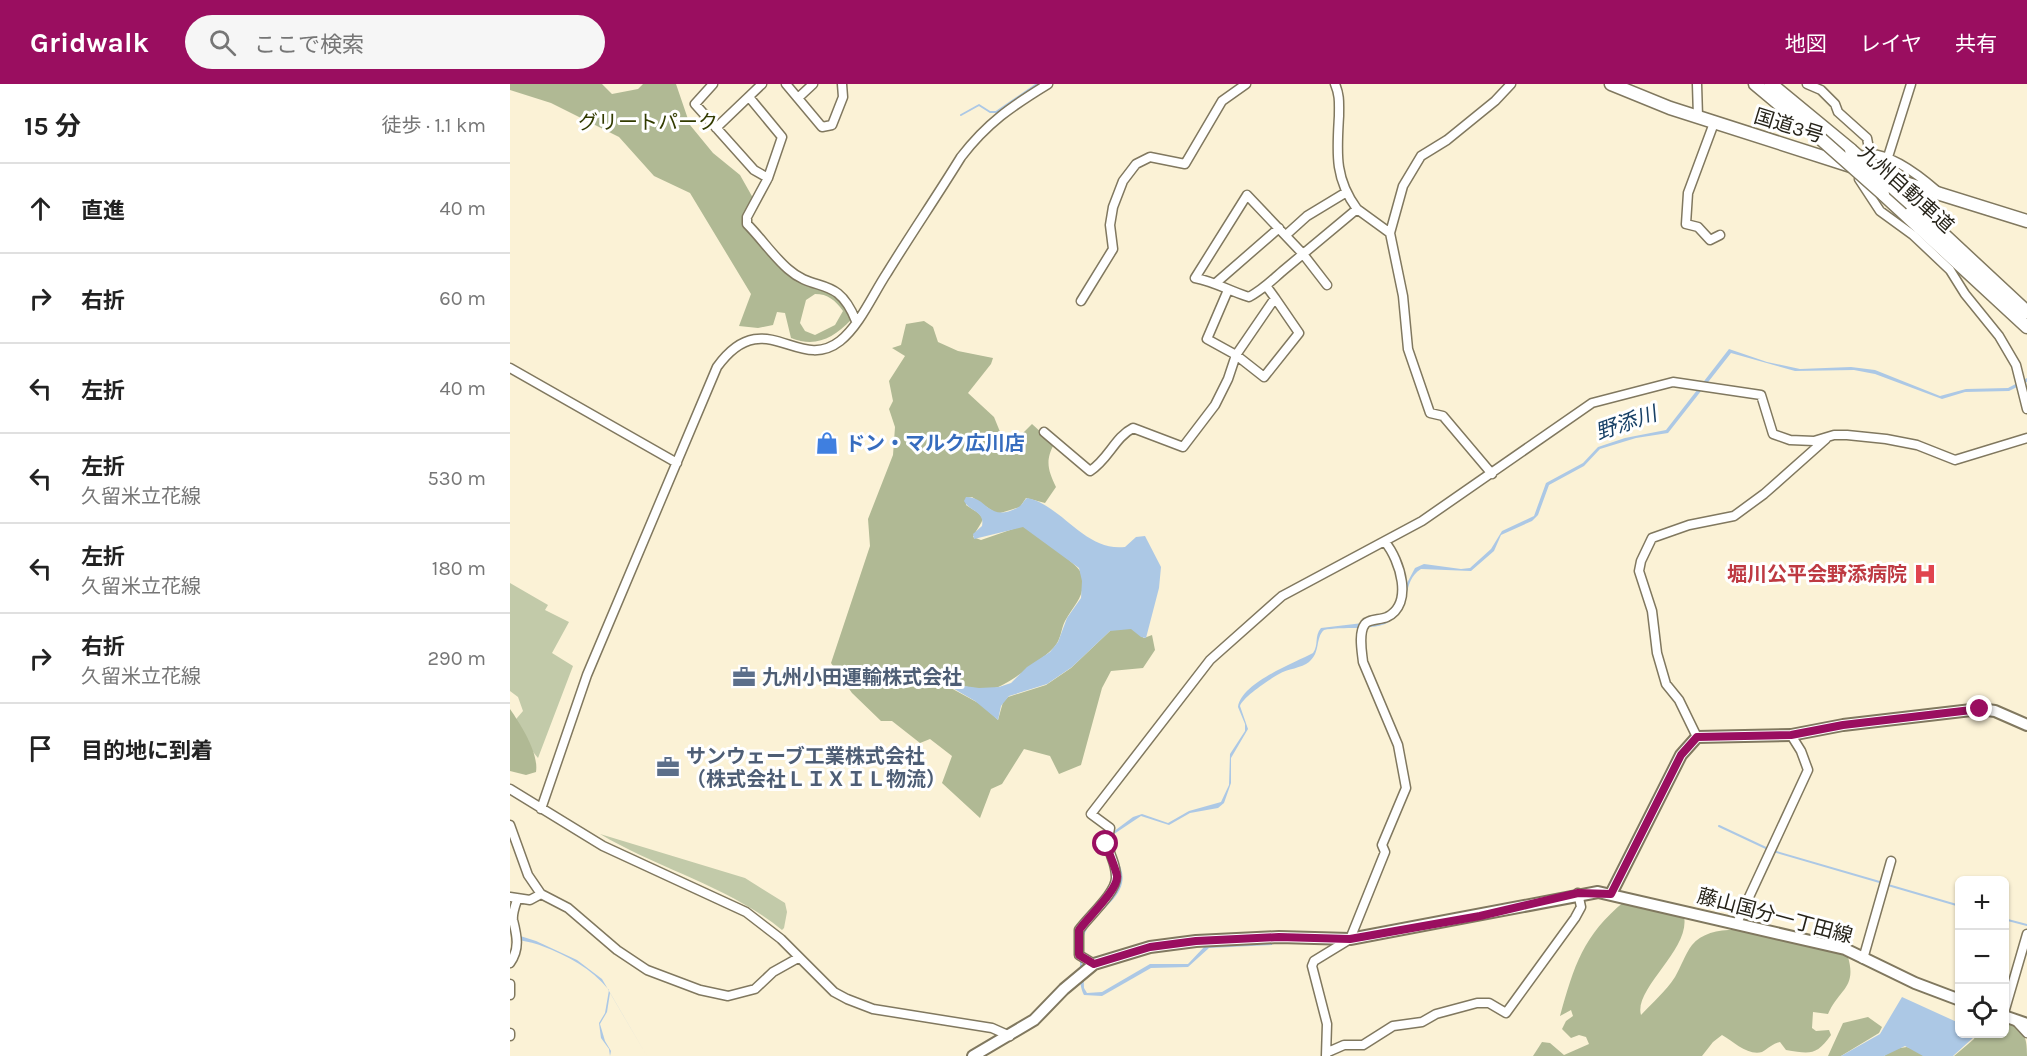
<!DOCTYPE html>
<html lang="ja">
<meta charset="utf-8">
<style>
body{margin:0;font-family:Karla,"Noto Sans JP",sans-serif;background:#f6f6f6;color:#222}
.controls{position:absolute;right:18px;bottom:18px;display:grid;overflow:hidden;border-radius:9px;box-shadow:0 2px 4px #0004}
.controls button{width:54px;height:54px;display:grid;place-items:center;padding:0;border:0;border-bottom:2px solid #e0e0e0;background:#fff;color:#222;font:30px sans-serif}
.stop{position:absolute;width:18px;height:18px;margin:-14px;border:4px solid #9a0e60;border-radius:50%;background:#fff}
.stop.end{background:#9a0e60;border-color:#fff;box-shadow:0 2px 6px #0008}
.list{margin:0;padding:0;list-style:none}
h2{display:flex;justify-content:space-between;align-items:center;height:78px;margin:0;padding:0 24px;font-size:26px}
h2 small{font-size:20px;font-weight:400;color:#767676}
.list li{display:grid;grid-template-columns:39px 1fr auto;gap:18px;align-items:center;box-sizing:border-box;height:90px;padding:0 24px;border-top:2px solid #e0e0e0}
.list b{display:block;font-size:22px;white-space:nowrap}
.list p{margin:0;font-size:20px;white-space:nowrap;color:#767676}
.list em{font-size:20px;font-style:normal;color:#767676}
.icon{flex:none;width:33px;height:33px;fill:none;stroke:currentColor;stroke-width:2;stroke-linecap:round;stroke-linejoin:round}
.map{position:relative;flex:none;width:1517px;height:972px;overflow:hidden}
header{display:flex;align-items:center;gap:36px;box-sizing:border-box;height:84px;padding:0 30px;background:#9a0e60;color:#fff}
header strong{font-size:28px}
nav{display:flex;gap:33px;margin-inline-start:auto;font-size:21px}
.search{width:420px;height:54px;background:#f6f6f6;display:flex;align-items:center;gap:15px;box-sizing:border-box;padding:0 21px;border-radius:33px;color:#767676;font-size:22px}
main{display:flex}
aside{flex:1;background:#fff}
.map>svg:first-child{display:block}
.green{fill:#c2caa9}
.forest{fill:#b0b994;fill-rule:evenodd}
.water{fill:#acc8e5}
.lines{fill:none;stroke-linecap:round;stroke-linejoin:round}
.stream{stroke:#acc8e5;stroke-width:2}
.minor-casing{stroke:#80785f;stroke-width:11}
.major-casing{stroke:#80785f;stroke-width:14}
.highway-casing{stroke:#80785f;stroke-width:15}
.minor{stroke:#fff;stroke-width:8}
.major{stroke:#fff;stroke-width:10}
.highway{stroke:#fff;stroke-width:12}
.highway-bridge-casing{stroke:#80785f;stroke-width:15;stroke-linecap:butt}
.highway-bridge{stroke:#fff;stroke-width:12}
.route{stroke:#9a0e60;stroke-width:8}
.labels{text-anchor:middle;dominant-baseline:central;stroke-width:6;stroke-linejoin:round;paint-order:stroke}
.park-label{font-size:20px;fill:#323b00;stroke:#fff}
.street-label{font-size:20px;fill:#27241a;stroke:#fff}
.shop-label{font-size:20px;font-weight:bold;fill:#366cbe;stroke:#fff;text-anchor:start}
.health-label{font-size:20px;font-weight:bold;fill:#be3a42;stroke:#fff;text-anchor:end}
.service-label{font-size:20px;font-weight:bold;fill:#4e5e75;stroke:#fff;text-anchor:start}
.water-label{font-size:21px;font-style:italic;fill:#174066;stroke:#fff}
</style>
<header>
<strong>Gridwalk</strong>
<div class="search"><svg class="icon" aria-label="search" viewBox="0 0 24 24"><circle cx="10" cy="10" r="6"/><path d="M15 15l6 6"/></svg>ここで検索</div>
<nav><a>地図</a><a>レイヤ</a><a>共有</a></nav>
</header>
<main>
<aside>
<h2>15 分<small>徒歩 · 1.1 km</small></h2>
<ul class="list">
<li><svg class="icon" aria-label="ahead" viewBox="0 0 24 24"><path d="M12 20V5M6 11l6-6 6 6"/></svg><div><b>直進</b></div><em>40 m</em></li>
<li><svg class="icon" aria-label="right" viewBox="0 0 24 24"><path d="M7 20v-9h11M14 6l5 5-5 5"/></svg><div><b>右折</b></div><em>60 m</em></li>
<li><svg class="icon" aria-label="left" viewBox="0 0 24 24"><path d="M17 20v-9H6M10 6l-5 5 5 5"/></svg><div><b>左折</b></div><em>40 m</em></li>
<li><svg class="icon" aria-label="left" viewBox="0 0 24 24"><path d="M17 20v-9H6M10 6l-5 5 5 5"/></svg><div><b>左折</b><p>久留米立花線</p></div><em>530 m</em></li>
<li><svg class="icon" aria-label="left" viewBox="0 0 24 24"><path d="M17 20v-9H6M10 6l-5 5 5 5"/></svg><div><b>左折</b><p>久留米立花線</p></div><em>180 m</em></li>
<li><svg class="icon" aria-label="right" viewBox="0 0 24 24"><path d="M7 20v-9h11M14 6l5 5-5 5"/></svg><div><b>右折</b><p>久留米立花線</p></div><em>290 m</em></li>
<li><svg class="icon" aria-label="arrive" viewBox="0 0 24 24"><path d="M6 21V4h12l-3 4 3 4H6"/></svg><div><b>目的地に到着</b></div></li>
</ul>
</aside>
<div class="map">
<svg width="1517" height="972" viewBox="0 0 1517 972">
<rect width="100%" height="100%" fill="#fbf2d6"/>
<path class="green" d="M 0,499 L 38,521 L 35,526 L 59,538 L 42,569 L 63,582 L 28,674 L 1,641 L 13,627 L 8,613 L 0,607 Z
M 90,750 L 235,794 L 275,819 L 277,828 L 274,844 L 272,846 C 218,802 149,785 90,750 Z"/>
<path class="forest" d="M 0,0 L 92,0 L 102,10 L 128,5 L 133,0 L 166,0 L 180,41 L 203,69 L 230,91 L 243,114 L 233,134 L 233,141 L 279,191 L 326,211 L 341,236 C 323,254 306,264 281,254 L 275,229 L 267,228 L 263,241 L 248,244 L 229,242 L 241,210 L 180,109 L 144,92 L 109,53 L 41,19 L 0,6 ZM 305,210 C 318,210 325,216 333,227 L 325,241 L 305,251 L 295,247 L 290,239 L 296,216 Z
M 414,237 L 423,243 L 428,258 L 448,267 L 483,274 L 481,280 L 458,309 L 484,333 L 497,365 L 522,340 L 544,360 C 535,377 538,386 546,403 L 535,419 L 516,414 L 510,423 L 487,430 L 462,413 L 456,414 L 456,421 C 480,436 473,433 463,453 L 471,456 L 512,442 C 522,447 567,480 570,487 C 579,509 565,519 555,537 C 551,545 551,555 545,562 C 539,571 495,602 485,604 C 470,607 454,602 440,599 L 439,603 L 472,621 L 488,636 L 493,618 L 498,613 L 536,601 L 561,584 L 601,546 L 611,544 L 622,545 L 634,554 L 642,551 L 645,566 L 633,584 L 601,587 L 592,604 L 571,681 L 549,690 L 540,672 L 514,665 L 492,700 L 481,705 L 470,734 L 432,699 L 442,672 L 420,655 L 410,659 L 382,637 L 371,637 L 342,609 L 321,579 L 360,462 L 358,435 L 383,371 L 385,343 L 379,325 L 383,317 L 379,297 L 395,272 L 382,264 L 391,261 L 396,240 Z
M 0,625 C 11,641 29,669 26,688 L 16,691 L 0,687 Z
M 1115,817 L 1173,829 C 1185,862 1123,904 1131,931 C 1142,919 1156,907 1165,893 C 1171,883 1175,870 1182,861 C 1210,828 1291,858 1328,866 L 1338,873 C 1347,904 1329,905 1318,930 L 1303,928 L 1302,944 L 1306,947 L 1319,946 L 1321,951 C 1306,972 1300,970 1276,966 L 1270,958 C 1262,960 1259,964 1252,968 C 1238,972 1224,958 1212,951 L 1203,958 L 1192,972 L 1023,972 L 1032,958 L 1040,959 L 1054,971 L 1079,960 L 1076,953 L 1069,951 L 1061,954 L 1052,945 L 1056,937 L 1063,932 L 1061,926 L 1050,932 C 1064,882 1073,851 1115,817 Z
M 1358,933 L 1372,943 L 1369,949 L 1331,972 L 1318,972 L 1333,939 Z
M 1495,938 C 1514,946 1517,951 1517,972 L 1444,972 L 1464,955 L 1466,950 L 1494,950 Z
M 1397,963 L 1413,969 L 1413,972 L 1374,972 L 1383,965 Z"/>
<path class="water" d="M 1219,265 L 1257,278 L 1290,285 L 1341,283 L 1365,286 L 1430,312 L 1456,305 L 1498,304 L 1517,294 L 1517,298 L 1499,307 L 1455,308 L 1432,315 L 1365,290 L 1344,286 L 1285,287 L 1221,269 L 1158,349 L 1126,354 L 1090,365 L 1074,382 L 1039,401 L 1028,431 L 1022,437 L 991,451 L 984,467 L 961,487 L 911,485 C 890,498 904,523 879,538 C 865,547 831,542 814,546 C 805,554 811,568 799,578 C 792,584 777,585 769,590 C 760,595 733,613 730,622 L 738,645 L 721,674 L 721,699 L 714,719 L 708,724 L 680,729 L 659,741 L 631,732 L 604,750 C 599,771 616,782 612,799 C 608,818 584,829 576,847 C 568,862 574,887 574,904 L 577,909 L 592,908 L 640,880 L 678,880 L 695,862 L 762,859 L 762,861 L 699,864 L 678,883 L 641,884 L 592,912 L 574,911 C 569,902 570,889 570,878 C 570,870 568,859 571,850 C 579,830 604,819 610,797 C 614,781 595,769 603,748 L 623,733 L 632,730 L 658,739 L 679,727 L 711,718 L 719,701 L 720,670 L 735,647 L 735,640 L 728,623 C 731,599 784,579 803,569 C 809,561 804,552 811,544 L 878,536 L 893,521 L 896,501 L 905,484 L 914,480 L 951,485 L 960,484 L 981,465 L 992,447 L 1024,432 L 1036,399 L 1073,379 L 1088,363 L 1115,354 L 1156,346 Z
M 456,413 C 477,412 478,439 507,424 C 512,422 513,417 517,414 C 552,421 575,468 615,463 L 626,453 L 635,452 L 651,483 L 649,504 L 636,554 L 631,553 L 621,545 L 600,547 L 562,583 L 537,600 L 499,612 L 491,622 L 488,636 L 465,617 L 439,602 L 440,600 L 469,604 L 489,603 L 501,599 L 517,583 L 540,568 L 548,558 L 557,534 L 571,514 L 572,497 L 569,484 L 513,443 L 464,455 L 463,450 L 472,442 C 475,427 460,428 454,417 Z
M 0,842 L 4,850 L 26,857 L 67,876 L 92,895 L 137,972 L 100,909 L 97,928 L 90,940 L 95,957 L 101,967 L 100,972 L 99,965 L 91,954 L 89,939 L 95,929 L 99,906 C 81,884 58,872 32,862 C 24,858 13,858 5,854 C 0,852 0,847 0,842 Z
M 1392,913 L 1449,939 L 1450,950 L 1466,950 L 1465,952 L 1443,972 L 1413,972 L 1395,962 L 1374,972 L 1331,972 L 1370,950 Z"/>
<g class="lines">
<path class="stream" d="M 451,31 L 469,21 L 480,28 L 486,28 L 527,0
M 1209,742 L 1258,765
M 1263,767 L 1373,799
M 1378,801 L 1450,822
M 1494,835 L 1517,841"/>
<g class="minor-casing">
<path id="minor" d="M 203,0 L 185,20 L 244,86 L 258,94 L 272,53 L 239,13
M 276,0 L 312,43 L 322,41 L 333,13 L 332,0
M 825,0 C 830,12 829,19 829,32 C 827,68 824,94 847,125
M 1187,0 L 1188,33
M 1297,0 L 1311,6 L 1325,20 L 1328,28 L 1357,54 L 1360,70
M 288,14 L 303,0
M 1204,39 L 1178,109 L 1176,140 L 1188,143 L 1200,156 L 1210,151
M 206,44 L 252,0
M 1346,73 C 1350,72 1356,70 1360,70 C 1383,71 1411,93 1427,107
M 1377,76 L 1401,0
M 258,94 L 237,133 L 237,140 C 251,154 263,172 278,185 C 306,210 327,190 346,237
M 1349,95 L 1370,127 L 1403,151 L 1440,186 L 1455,210 L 1489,252 L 1506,281 L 1517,325
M 776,151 L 797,132 L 835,109
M 707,198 L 769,144
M 817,201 L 793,170 L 737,111 L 685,194 C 706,198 719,207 739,213 C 754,205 763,195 775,185 C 799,165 823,145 847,125 L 880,149
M 718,206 L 697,255 L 726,271 L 754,293 L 789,249 L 765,214
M 571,217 L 603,165 L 600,141 L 603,123 L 613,97 L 626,80 L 640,73 L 675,80 L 712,17 L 736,0
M 0,284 L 167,379
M 534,348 L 580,387 C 598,376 605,353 623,344 L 673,363 L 705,321 L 718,295 L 726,271 L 765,214 L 757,203
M 982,390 L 933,332 L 920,329 L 898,265 L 893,212 L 880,149 L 893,102 L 911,72 L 937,56 L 985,17 L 1001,0
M 1187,653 L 1169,616 L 1156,600 L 1147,569 L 1142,527 L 1129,487 L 1131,477 L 1142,454 L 1179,441 L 1224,432 L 1254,410 L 1316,355
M 0,705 L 93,762 L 236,828 L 271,855 L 324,908 L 337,915 L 363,925 L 482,944 L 500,952
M 31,725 L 77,591 L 207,283 C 254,218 288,290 330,257 C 350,241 363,210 377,189 C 401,150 427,112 451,73 C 477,39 502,22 538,0
M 0,741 L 18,791 L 31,810 L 58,824 L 107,866 L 137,886 L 190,906 L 218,912 L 245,905 L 263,888 L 288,874
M 0,813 L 20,816 L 31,810
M 1227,839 L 1298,686 L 1291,667 L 1281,651
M 1353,875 L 1381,777
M 0,879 C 10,865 7,852 3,836 C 2,830 5,822 7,816
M 584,880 L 569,871 L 569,846 C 578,833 607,808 606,793 C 606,773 594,770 600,744 L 581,730 L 700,576 L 772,512 L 912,437 L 1082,319 L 1163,298 L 1251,311 L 1263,350 L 1280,356 L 1304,357 L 1324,351 L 1337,351 L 1376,355 L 1407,361 L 1445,376 L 1517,354
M 0,900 L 0,911
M 1494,929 L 1517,850
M 1505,936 L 1517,949
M 0,949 L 0,952
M 818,968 L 834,961 L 853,961 L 883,942 L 912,938 L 926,930 L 967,919 L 979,919 L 996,929 L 1065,834 L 1071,823 L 1068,809
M 816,972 L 817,940 L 802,882 L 804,877 L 840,855 L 875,768 L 872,761 L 896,704 L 888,661 L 853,578 C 852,568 848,549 855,540 C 859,535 870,536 877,533 C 904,520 890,476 875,458"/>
</g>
<g class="major-casing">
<path id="major" d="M 1101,810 L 1171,671 L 1187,653 L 1281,651 L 1333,641 L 1470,625 L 1485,627 L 1517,641
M 1494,932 L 1517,940
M 463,972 L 524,936 L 554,905 L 584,880 L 640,863 L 686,857 L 769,853 L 840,855 L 1088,808 L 1335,865 L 1405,899 L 1450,916"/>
</g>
<g class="highway-casing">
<path id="highway" d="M 1101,0 L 1160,24 L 1341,82
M 1245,0 L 1311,55
M 1261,0 L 1341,66
M 1366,90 L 1517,137
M 1373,110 L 1517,243
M 1401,120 L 1517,228"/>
</g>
<use href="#minor" class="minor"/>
<use href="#major" class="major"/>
<use href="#highway" class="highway"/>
<g class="highway-bridge-casing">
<path id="highway-bridge" d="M 1311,55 L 1373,110
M 1341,66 L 1401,120"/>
</g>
<use href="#highway-bridge" class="highway-bridge"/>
</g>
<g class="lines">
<path class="route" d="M 596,760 C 599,770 605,782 607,792 C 608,806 578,833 569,846 L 569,871 L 584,880 L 640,863 L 686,857 L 769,853 L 840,855 L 970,832 L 1068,809 L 1101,810 L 1171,671 L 1187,653 L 1281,651 L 1333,641 L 1470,625"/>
</g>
<defs>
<g id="shop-bare" transform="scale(1.8)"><path d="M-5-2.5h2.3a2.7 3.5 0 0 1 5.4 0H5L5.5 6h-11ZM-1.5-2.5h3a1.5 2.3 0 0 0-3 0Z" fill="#3f7fe0" stroke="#fff" stroke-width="2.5" paint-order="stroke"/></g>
<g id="hospital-bare" transform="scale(1.8)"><path d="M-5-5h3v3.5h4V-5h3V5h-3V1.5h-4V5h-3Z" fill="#e0444e" stroke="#fff" stroke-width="2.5" paint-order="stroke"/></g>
<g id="office-bare" transform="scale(1.8)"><path d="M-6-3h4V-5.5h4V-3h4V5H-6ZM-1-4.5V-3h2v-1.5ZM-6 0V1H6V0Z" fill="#5c6f8a" stroke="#fff" stroke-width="2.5" paint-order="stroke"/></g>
</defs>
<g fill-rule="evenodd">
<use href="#shop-bare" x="317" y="359"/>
<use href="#hospital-bare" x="1415" y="490"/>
<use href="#office-bare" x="234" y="593"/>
<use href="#office-bare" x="158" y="683"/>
</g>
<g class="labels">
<g class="park-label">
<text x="138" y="38">グリートパーク</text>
</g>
<g class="street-label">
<text transform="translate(1279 42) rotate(17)">国道3号</text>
<text transform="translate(1396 105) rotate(42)">九州自動車道</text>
<text transform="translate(1265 832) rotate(15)">藤山国分一丁田線</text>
</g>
<g class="shop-label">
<text x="335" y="359">ドン・マルク広川店</text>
</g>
<g class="health-label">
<text x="1397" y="490">堀川公平会野添病院</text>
</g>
<g class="service-label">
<text x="252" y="593">九州小田運輸株式会社</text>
<text x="176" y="672">サンウェーブ工業株式会社<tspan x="176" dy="23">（株式会社ＬＩＸＩＬ物流）</tspan></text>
</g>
<g class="water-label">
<text transform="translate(1116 339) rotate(-19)">野添川</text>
</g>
</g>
</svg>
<div class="controls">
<button>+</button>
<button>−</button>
<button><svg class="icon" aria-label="locate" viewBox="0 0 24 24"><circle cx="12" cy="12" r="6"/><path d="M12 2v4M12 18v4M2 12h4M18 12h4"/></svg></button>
</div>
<div class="stop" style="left:596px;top:760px"></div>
<div class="stop end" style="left:1470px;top:625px"></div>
</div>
</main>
